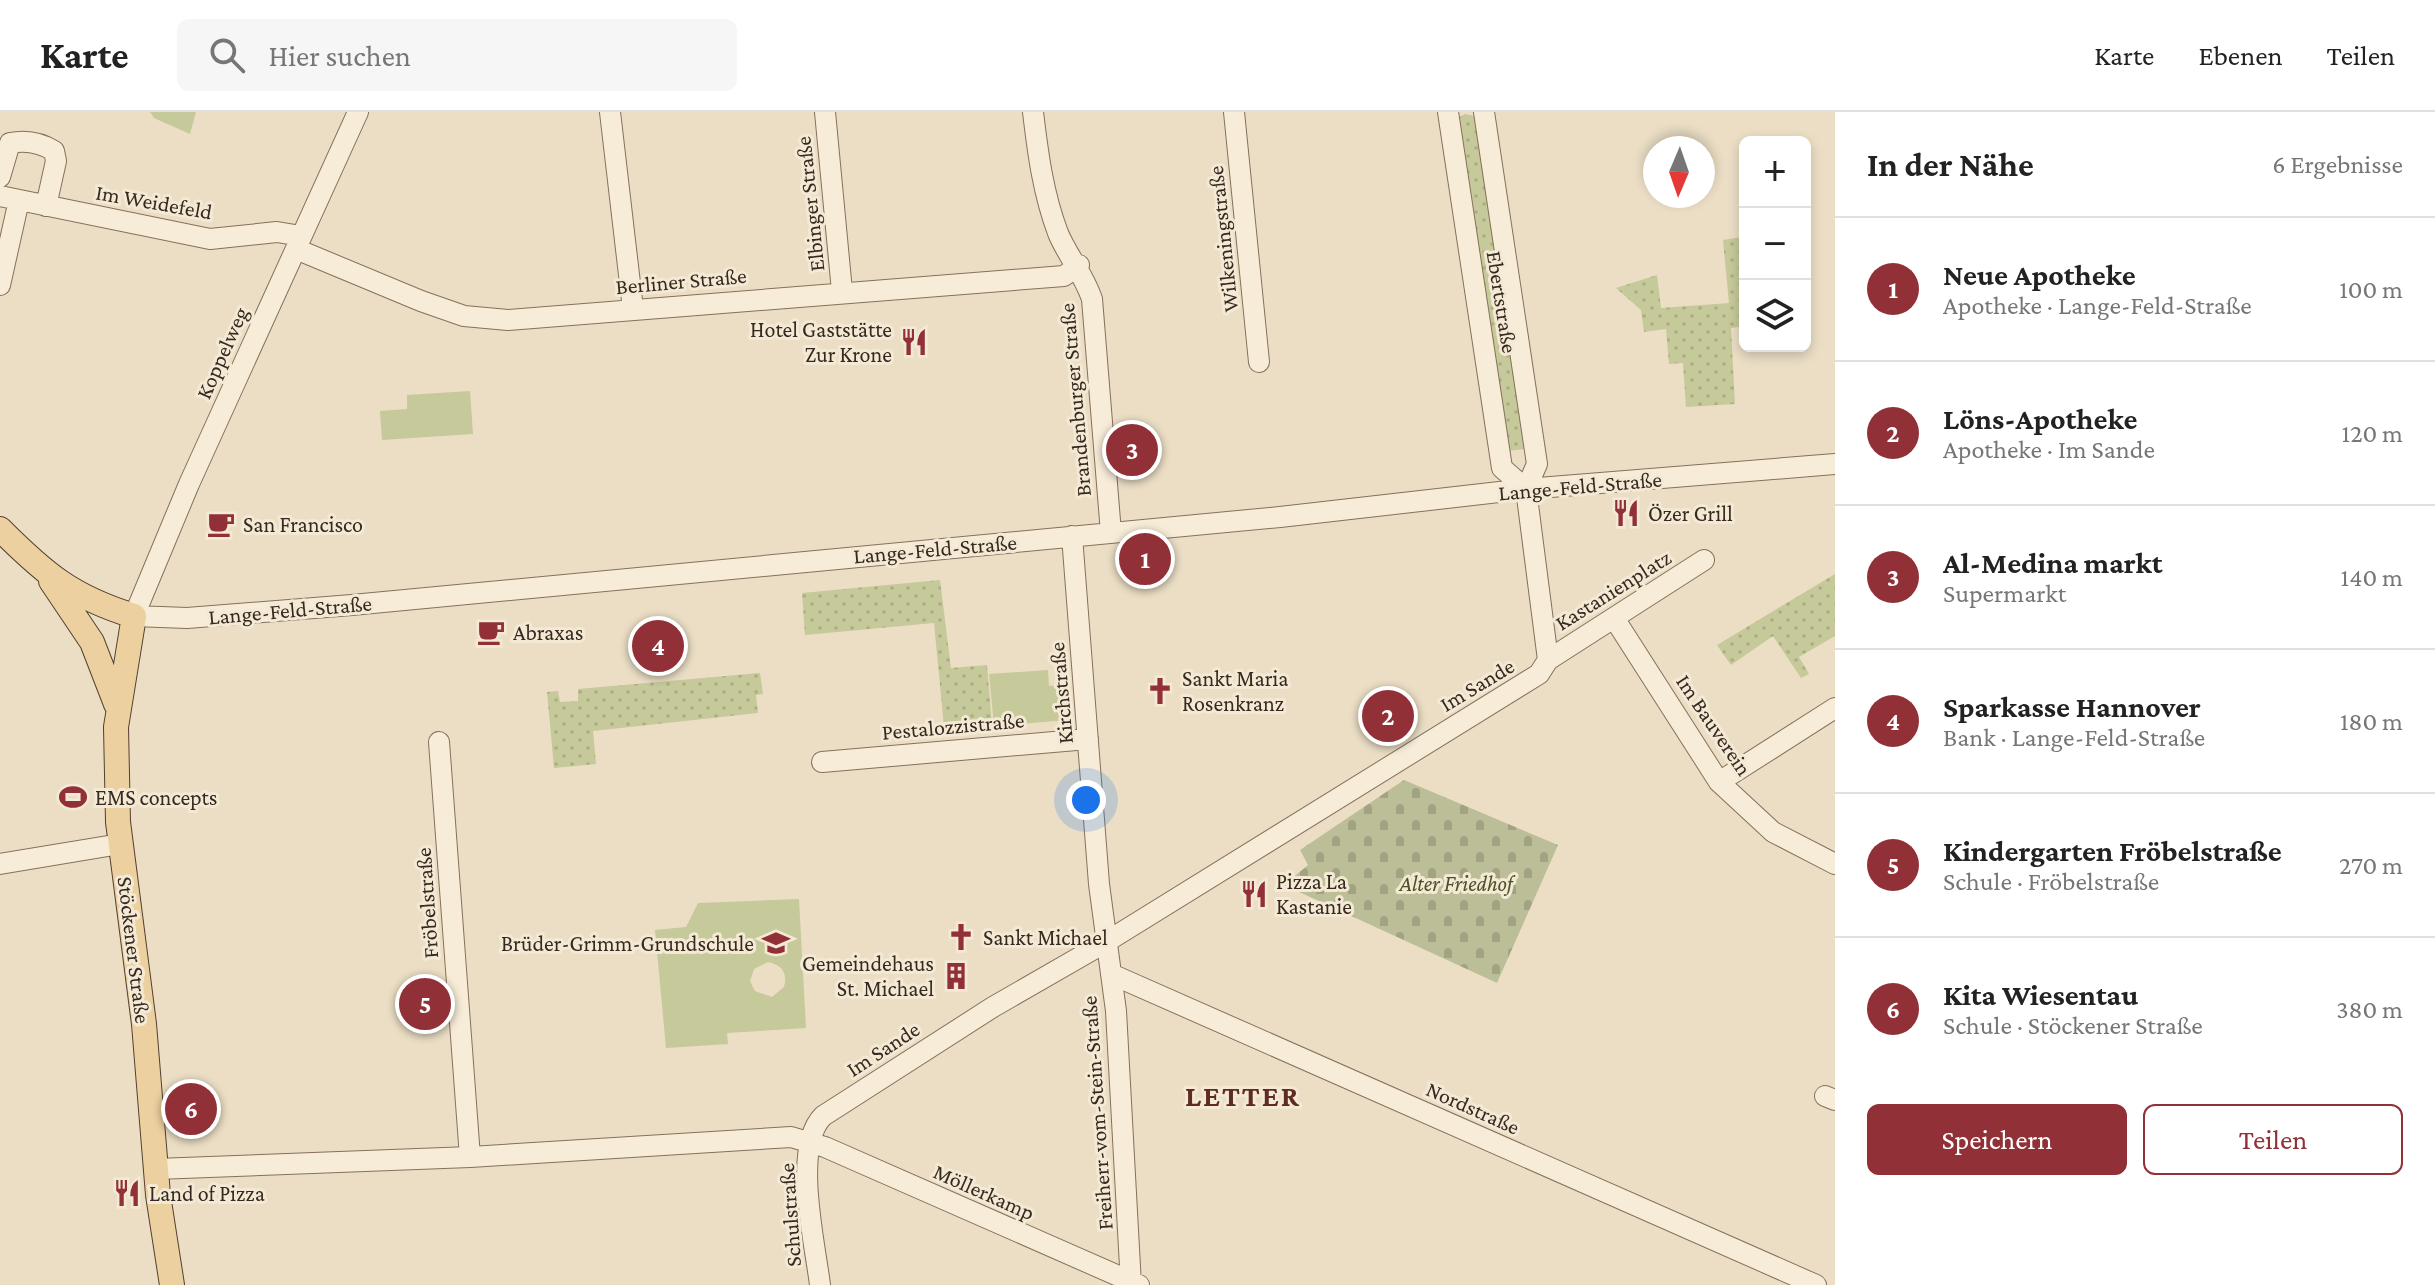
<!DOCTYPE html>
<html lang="de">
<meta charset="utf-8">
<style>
body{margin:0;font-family:"Crimson Pro",serif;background:#f6f6f6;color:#222}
.controls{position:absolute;right:24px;top:24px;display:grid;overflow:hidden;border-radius:12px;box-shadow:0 4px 12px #0003}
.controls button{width:72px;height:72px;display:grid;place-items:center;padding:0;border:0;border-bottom:2px solid #e0e0e0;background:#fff;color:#222;font:40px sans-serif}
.compass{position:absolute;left:1643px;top:24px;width:72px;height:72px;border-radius:50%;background:#fff;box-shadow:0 4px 12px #0003;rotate:182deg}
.you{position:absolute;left:1086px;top:688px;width:28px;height:28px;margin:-20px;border:6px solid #fff;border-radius:50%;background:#1a73e8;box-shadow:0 0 0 12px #1a73e833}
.badge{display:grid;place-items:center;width:52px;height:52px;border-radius:50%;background:#913036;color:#fff;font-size:26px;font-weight:700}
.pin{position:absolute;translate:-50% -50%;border:4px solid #fff;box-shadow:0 2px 8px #0006}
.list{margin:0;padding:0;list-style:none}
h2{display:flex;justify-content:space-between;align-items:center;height:104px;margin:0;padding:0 32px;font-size:34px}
h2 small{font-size:26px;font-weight:400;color:#767676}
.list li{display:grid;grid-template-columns:52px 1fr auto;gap:24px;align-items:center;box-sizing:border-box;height:144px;padding:0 32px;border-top:2px solid #e0e0e0}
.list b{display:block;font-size:30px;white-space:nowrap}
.list p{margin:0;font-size:26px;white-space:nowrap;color:#767676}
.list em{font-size:26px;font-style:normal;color:#767676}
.actions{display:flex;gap:16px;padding:24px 32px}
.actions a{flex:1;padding:18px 0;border:2px solid #913036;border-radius:12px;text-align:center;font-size:28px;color:#913036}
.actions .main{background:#913036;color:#fff}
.icon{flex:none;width:44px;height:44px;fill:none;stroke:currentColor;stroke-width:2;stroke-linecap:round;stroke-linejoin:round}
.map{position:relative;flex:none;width:1835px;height:1173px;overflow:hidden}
header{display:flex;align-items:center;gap:48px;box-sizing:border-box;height:112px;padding:0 40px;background:#fff;border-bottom:2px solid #e0e0e0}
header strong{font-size:38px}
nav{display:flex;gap:44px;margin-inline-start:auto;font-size:28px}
.search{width:560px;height:72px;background:#f6f6f6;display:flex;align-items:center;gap:20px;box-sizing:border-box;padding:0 28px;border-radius:12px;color:#767676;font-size:30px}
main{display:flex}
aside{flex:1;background:#fff}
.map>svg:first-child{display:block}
.grass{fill:url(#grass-dots)}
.cemetery{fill:url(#cemetery-stones)}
.park{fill:#c6c999;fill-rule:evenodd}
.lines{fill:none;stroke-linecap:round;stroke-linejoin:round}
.minor-casing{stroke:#85705c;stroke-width:22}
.major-casing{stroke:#533f30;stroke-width:26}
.minor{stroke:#f7ecd8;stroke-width:20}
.major{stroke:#ecd09f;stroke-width:24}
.labels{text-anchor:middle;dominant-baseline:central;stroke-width:6;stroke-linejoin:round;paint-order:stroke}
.street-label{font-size:22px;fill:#36291f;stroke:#f3e9d4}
.poi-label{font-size:22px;fill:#36291f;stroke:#f3e9d4;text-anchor:start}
.park-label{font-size:22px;font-style:italic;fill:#495127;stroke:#f3e9d4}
.district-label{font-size:30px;font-weight:bold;letter-spacing:2px;fill:#602b21;stroke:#f3e9d4}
</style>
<header>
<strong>Karte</strong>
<div class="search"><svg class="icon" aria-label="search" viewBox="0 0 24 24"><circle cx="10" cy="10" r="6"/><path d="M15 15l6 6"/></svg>Hier suchen</div>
<nav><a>Karte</a><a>Ebenen</a><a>Teilen</a></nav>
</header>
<main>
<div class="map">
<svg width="1835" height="1173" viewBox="0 0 1835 1173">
<defs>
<pattern id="grass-dots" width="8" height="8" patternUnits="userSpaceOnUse" patternTransform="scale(2)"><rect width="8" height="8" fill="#c6c999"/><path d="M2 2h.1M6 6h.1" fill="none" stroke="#abad83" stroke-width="1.8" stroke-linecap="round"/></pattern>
<pattern id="cemetery-stones" width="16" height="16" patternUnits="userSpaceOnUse" patternTransform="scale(2)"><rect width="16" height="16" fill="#bcbe98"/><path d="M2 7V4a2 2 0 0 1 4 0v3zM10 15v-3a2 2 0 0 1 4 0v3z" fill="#a2a383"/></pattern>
</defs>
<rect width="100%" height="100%" fill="#ebdec5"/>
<path class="grass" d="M 1465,2 L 1475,4 L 1525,337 L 1507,339 L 1458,6 Z
M 1741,112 L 1745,112 L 1745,214 L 1731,216 L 1735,292 L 1686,295 L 1683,251 L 1669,252 L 1666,217 L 1644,220 L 1641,198 L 1616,176 L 1657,163 L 1661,196 L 1729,191 L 1723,128 L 1742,125 Z
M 1835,462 L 1835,524 L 1799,545 L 1809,562 L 1801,566 L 1773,524 L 1731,553 L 1717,533 Z
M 940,468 L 951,556 L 987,553 L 992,613 L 944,615 L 934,511 L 805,523 L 802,481 Z
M 760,561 L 763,582 L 756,583 L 758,601 L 593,619 L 596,652 L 554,656 L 547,580 L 558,579 L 560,590 L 578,589 L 578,577 Z"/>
<path class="cemetery" d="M 1404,668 L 1558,733 L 1497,871 L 1284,773 L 1308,753 L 1300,738 Z"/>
<path class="park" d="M 150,0 L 196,0 L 190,22 L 154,6 Z
M 470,279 L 473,322 L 382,328 L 380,299 L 407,297 L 407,283 Z
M 1048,558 L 1049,574 L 1064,572 L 1068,608 L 994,614 L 989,562 Z
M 799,787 L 806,916 L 727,921 L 728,932 L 666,936 L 655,818 L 686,815 L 698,791 ZM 768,850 C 782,853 788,861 784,875 L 772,885 L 755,879 L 750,869 L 754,857 Z"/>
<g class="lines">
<g class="minor-casing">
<path id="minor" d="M 358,0 L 189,372 L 134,504 L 187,506 L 352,493 L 1280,405 L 1526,377 L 1835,352
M 610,0 L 633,197
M 825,0 L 842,179
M 1033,0 C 1038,42 1043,81 1058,121 C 1067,143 1083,161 1092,187 L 1111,421
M 1234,0 L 1259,250
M 1448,0 L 1502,356 L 1526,377
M 1484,0 L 1537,352 L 1526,377 L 1548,548
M 0,65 L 10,31 C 25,28 40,30 54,39 L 56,49 L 46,94
M 0,84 L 210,127 L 277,120 L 301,124
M 296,137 L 421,189 L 464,204 L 508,208 L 1064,164 L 1079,153
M 0,173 L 19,88
M 1072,424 L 1099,772 L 1116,899 L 1131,1173
M 1614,506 L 1719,670 L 1773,720 L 1835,752
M 439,630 L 470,1045
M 822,650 L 1088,627
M 1719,670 L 1835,596
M 0,752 L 120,732
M 1111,862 L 1816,1173
M 1825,984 L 1835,988
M 156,1057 L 470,1045 L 791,1025 L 825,1035 L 1139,1173
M 820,1173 C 815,1131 792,1035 823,1004 L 993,895 L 1106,830 L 1539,562 L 1548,548 L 1704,448"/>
</g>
<g class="major-casing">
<path id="major" d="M 0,417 C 45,462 72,485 134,504 L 116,615 L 118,710 L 144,912 L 158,1083 L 172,1173
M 51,469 L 92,530 L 116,592"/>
</g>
<use href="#minor" class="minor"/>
<use href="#major" class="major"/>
</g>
<defs>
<g id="restaurant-bare" transform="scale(2.16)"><path d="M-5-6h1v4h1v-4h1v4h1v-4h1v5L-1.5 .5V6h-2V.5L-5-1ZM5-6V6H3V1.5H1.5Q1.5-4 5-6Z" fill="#913036" stroke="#f3e9d4" stroke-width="2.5" paint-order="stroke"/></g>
<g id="cafe-bare" transform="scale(2.16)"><path d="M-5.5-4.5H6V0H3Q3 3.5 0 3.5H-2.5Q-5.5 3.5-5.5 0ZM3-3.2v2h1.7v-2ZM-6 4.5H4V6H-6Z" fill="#913036" stroke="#f3e9d4" stroke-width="2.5" paint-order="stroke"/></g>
<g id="church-bare" transform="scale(2.16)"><path d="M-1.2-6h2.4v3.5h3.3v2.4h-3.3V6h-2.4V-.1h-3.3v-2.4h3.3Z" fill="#913036" stroke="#f3e9d4" stroke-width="2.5" paint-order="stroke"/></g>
<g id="stadium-bare" transform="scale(2.16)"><path d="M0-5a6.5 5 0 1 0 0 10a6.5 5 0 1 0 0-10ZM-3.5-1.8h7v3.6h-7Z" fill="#913036" stroke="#f3e9d4" stroke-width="2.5" paint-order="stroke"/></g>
<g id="school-bare" transform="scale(2.16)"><path d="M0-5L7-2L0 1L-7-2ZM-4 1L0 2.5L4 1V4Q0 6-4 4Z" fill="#913036" stroke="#f3e9d4" stroke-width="2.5" paint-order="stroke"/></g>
<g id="building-bare" transform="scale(2.16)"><path d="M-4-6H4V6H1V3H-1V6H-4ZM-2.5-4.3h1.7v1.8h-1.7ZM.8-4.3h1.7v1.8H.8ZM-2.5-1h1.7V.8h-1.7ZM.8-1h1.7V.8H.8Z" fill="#913036" stroke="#f3e9d4" stroke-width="2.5" paint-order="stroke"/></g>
</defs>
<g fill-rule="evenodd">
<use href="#restaurant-bare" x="914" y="230"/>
<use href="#restaurant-bare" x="1626" y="401"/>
<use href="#cafe-bare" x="221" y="412"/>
<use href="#cafe-bare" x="491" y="520"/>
<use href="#church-bare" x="1160" y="579"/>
<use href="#stadium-bare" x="73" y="685"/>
<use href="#restaurant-bare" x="1254" y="782"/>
<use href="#church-bare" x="961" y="825"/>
<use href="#school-bare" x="776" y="831"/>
<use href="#building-bare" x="956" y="864"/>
<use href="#restaurant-bare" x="127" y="1081"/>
</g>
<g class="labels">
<g class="street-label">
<text transform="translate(154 90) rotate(10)">Im Weidefeld</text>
<text transform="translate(810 92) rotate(-96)">Elbinger Straße</text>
<text transform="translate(1223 127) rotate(-96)">Wilkeningstraße</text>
<text transform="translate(681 169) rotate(-5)">Berliner Straße</text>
<text transform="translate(1502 190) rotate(81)">Ebertstraße</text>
<text transform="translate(222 241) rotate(-66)">Koppelweg</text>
<text transform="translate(1075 288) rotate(-95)">Brandenburger Straße</text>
<text transform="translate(1580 374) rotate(-5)">Lange-Feld-Straße</text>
<text transform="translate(935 437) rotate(-5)">Lange-Feld-Straße</text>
<text transform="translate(1613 478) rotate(-32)">Kastanienplatz</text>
<text transform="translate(290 498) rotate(-5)">Lange-Feld-Straße</text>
<text transform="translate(1477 573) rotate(-31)">Im Sande</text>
<text transform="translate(1061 581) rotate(-95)">Kirchstraße</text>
<text transform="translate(1714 613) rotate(56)">Im Bauverein</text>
<text transform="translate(953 614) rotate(-5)">Pestalozzistraße</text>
<text transform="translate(427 791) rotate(-94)">Fröbelstraße</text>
<text transform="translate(134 838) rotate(83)">Stöckener Straße</text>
<text transform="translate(883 937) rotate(-33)">Im Sande</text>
<text transform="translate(1473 996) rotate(24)">Nordstraße</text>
<text transform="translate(1097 1001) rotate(-94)">Freiherr-vom-Stein-Straße</text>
<text transform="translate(984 1080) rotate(24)">Möllerkamp</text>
<text transform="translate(790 1103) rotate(-94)">Schulstraße</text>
</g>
<g class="poi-label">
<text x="892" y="217" text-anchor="end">Hotel Gaststätte<tspan x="892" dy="25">Zur Krone</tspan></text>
<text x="1648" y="401">Özer Grill</text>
<text x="243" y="412">San Francisco</text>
<text x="513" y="520">Abraxas</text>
<text x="1182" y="566">Sankt Maria<tspan x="1182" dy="25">Rosenkranz</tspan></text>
<text x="95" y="685">EMS concepts</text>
<text x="1276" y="769">Pizza La<tspan x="1276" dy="25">Kastanie</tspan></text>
<text x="983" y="825">Sankt Michael</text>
<text x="754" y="831" text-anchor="end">Brüder-Grimm-Grundschule</text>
<text x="934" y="851" text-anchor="end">Gemeindehaus<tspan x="934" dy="25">St. Michael</tspan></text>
<text x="149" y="1081">Land of Pizza</text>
</g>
<g class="park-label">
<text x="1456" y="771">Alter Friedhof</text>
</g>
<g class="district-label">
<text x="1243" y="983">LETTER</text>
</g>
</g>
</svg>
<div class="controls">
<button>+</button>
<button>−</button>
<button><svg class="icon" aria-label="layers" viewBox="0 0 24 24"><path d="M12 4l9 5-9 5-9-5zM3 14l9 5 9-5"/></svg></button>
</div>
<svg class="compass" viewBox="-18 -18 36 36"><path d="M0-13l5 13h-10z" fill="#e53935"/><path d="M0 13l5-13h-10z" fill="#767676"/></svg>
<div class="you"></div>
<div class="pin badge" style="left:1145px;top:447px">1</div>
<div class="pin badge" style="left:1388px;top:604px">2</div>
<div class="pin badge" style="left:1132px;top:338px">3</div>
<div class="pin badge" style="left:658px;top:534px">4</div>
<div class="pin badge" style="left:425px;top:892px">5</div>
<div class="pin badge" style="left:191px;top:997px">6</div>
</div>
<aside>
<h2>In der Nähe<small>6 Ergebnisse</small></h2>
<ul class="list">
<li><span class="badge">1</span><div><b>Neue Apotheke</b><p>Apotheke · Lange-Feld-Straße</p></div><em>100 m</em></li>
<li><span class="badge">2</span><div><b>Löns-Apotheke</b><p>Apotheke · Im Sande</p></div><em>120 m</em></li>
<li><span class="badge">3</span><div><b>Al-Medina markt</b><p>Supermarkt</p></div><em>140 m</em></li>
<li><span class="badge">4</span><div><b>Sparkasse Hannover</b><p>Bank · Lange-Feld-Straße</p></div><em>180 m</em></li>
<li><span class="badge">5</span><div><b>Kindergarten Fröbelstraße</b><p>Schule · Fröbelstraße</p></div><em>270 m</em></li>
<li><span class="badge">6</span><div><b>Kita Wiesentau</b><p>Schule · Stöckener Straße</p></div><em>380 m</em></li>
</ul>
<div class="actions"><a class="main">Speichern</a><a>Teilen</a></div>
</aside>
</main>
